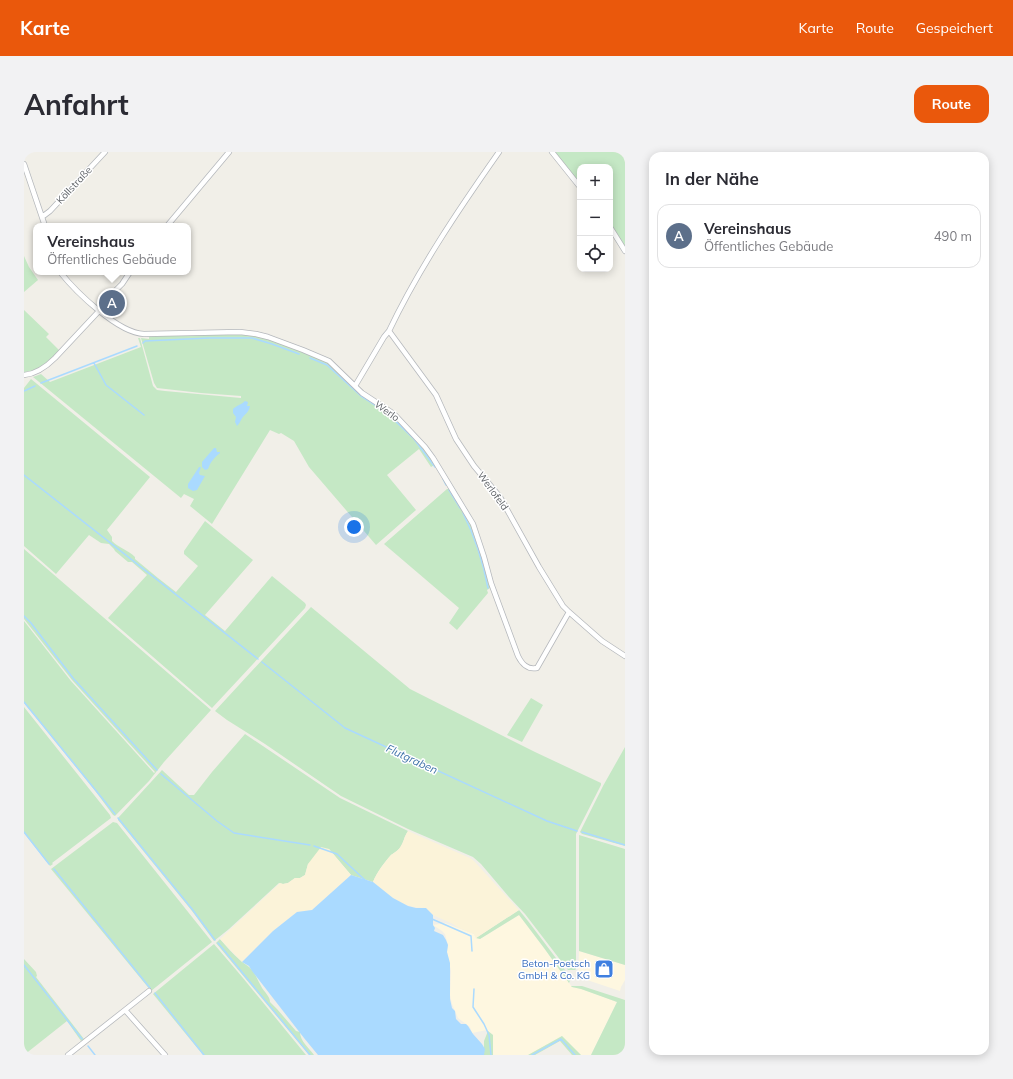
<!DOCTYPE html>
<html lang="de">
<meta charset="utf-8">
<style>
body{margin:0;font-family:Mulish,sans-serif;background:#f2f2f3;color:#2b2b33}
.controls{position:absolute;right:12px;top:12px;display:grid;overflow:hidden;border-radius:8px;box-shadow:0 2px 10px #0003}
.controls button{width:36px;height:36px;display:grid;place-items:center;padding:0;border:0;border-bottom:1px solid #e1e1e2;background:#fff;color:#2b2b33;font:20px sans-serif}
.you{position:absolute;left:330px;top:375px;width:14px;height:14px;margin:-10px;border:3px solid #fff;border-radius:50%;background:#1a73e8;box-shadow:0 0 0 6px #1a73e833}
.badge{display:grid;place-items:center;width:26px;height:26px;border-radius:50%;background:#ea580c;color:#fff;font-size:13px;font-weight:700}
.pin{position:absolute;translate:-50% -50%;border:2px solid #fff;box-shadow:0 1px 4px #0006}
.popup{position:absolute;left:9px;top:71px;width:158px;height:52px;box-sizing:border-box;display:grid;place-content:center;border-radius:8px;background:#fff;filter:drop-shadow(0 1px 3px #0005);font-size:13px;white-space:nowrap;color:#7c7c81}
.popup b{font-size:15px;color:#2b2b33}
.popup::after{content:'';position:absolute;left:50%;top:100%;margin-left:-8px;border:8px solid transparent;border-top-color:#fff}
.list{margin:0;padding:0;list-style:none}
h2{display:flex;justify-content:space-between;align-items:center;height:52px;margin:0;padding:0 16px;font-size:17px}
h2 small{font-size:13px;font-weight:400;color:#7c7c81}
.list li{display:grid;grid-template-columns:26px 1fr auto;gap:12px;align-items:center;box-sizing:border-box;height:64px;margin:0 8px 8px;padding:0 8px;border:1px solid #e1e1e2;border-radius:12px}
.list b{display:block;font-size:15px;white-space:nowrap}
.list p{margin:0;font-size:13px;white-space:nowrap;color:#7c7c81}
.list em{font-size:13px;font-style:normal;color:#7c7c81}
.icon{flex:none;width:22px;height:22px;fill:none;stroke:currentColor;stroke-width:2;stroke-linecap:round;stroke-linejoin:round}
.map{position:relative;flex:none;width:601px;height:903px;overflow:hidden;border-radius:12px}
header{display:flex;align-items:center;gap:24px;box-sizing:border-box;height:56px;padding:0 20px;background:#ea580c;color:#fff}
header strong{font-size:19px}
nav{display:flex;gap:22px;margin-inline-start:auto;font-size:14px}
.intro{display:flex;align-items:center;justify-content:space-between;box-sizing:border-box;height:96px;padding:0 24px}
h1{margin:0;font-size:28px}
.button{padding:10px 18px;border-radius:12px;background:#ea580c;color:#fff;font-size:14px;font-weight:700}
main{display:flex;gap:24px;padding:0 24px}
aside{flex:1;background:#fff;border-radius:12px;box-shadow:0 2px 10px #0003}
.map>svg:first-child{display:block}
.commercial{fill:#fef7e0}
.green{fill:#c5e8c5}
.sand{fill:#fbf3d9}
.water{fill:#aadaff}
.lines{fill:none;stroke-linecap:round;stroke-linejoin:round}
.stream{stroke:#aadaff;stroke-width:1.5}
.street-casing{stroke:#b5b8bc;stroke-width:6}
.street{stroke:#fff;stroke-width:4.5}
.labels{text-anchor:middle;dominant-baseline:central;stroke-width:3;stroke-linejoin:round;paint-order:stroke}
.street-label{font-size:10px;fill:#5f6368;stroke:#fff}
.shop-label{font-size:10px;fill:#366cbe;stroke:#fff;text-anchor:end}
.water-label{font-size:11px;font-style:italic;fill:#4174aa;stroke:#fff}
</style>
<header>
<strong>Karte</strong>
<nav><a>Karte</a><a>Route</a><a>Gespeichert</a></nav>
</header>
<div class="intro"><h1>Anfahrt</h1><a class="button">Route</a></div>
<main>
<div class="map">
<svg width="601" height="903" viewBox="0 0 601 903">
<rect width="100%" height="100%" fill="#f1efe8"/>
<path class="commercial" d="M 495,763 L 520,796 L 548,835 L 558,837 L 593,850 L 567,903 L 557,903 L 538,884 L 504,903 L 469,903 L 469,883 L 463,878 L 448,881 L 446,875 L 434,866 L 428,852 L 426,843 L 427,819 L 423,800 L 424,793 L 421,782 L 418,779 L 409,773 L 421,771 L 450,782 L 452,786 L 456,787 Z
M 555,799 L 601,813 L 601,828 L 597,835 L 596,839 L 554,825 Z"/>
<path class="green" d="M 531,0 L 601,0 L 601,96 L 586,73 L 586,15 L 556,15 L 556,32 Z
M 0,104 L 5,115 L 14,128 L 0,140 Z
M 0,158 L 25,182 L 22,185 L 36,199 C 25,209 16,219 0,220 Z
M 209,182 L 229,183 L 242,186 L 298,208 L 304,211 L 362,258 L 373,270 L 375,269 L 399,294 L 412,312 L 407,315 L 395,297 L 363,323 L 392,358 L 352,393 L 285,315 L 270,289 L 257,281 L 255,282 L 246,278 L 188,372 L 166,354 L 170,347 L 160,342 L 157,346 L 9,225 L 17,222 L 26,230 L 117,195 L 114,186 L 116,186 L 129,234 L 133,238 L 141,239 L 217,246 L 217,244 L 177,241 L 133,236 L 130,231 L 117,186 L 125,187 L 125,184 Z
M 7,227 L 126,325 L 83,378 L 88,385 L 88,389 C 95,396 104,398 111,405 L 111,407 L 134,426 L 152,440 L 174,414 L 160,402 L 160,399 L 181,369 L 229,408 L 181,463 L 201,479 L 248,424 L 281,451 L 282,453 L 281,456 L 188,556 L 84,466 L 123,423 L 108,410 L 104,410 L 91,399 L 90,397 L 85,392 L 77,391 L 65,383 L 32,422 L 0,394 L 0,236 Z
M 423,337 L 426,337 C 432,346 439,355 443,364 C 454,387 460,411 466,436 L 463,438 L 464,441 L 433,478 L 425,471 L 435,456 L 360,392 Z
M 0,397 L 187,558 L 140,610 L 125,629 L 91,664 L 89,663 L 72,640 L 0,551 L 0,469 L 47,529 L 130,621 L 131,620 L 48,528 L 0,467 Z
M 287,455 L 386,537 L 511,600 L 577,631 L 577,633 L 552,682 L 552,817 L 551,818 L 544,818 L 501,762 L 485,745 L 457,712 L 449,705 L 384,677 L 317,644 L 241,592 L 203,568 L 191,559 Z
M 507,546 L 519,553 L 498,590 L 483,583 Z
M 0,555 L 86,663 L 87,666 L 28,711 L 29,712 L 26,714 L 0,681 Z
M 221,582 L 316,646 L 384,679 C 380,685 380,689 377,694 C 375,698 371,700 367,703 C 360,711 353,720 349,730 L 327,723 L 305,697 L 284,712 L 281,723 L 276,726 L 271,726 L 264,731 L 259,732 L 255,731 L 205,777 L 190,789 L 168,759 L 94,668 L 94,666 L 138,618 L 165,643 L 170,643 L 188,620 Z
M 601,595 L 601,694 L 558,682 L 556,680 L 579,634 Z
M 89,670 L 93,671 L 188,790 L 127,839 L 27,717 Z
M 555,683 L 601,697 L 601,813 L 555,799 Z
M 495,758 L 504,769 L 547,826 L 545,831 L 520,796 L 495,763 L 456,787 L 452,786 Z
M 196,787 C 202,794 209,802 216,808 C 220,812 225,814 228,818 C 232,823 234,829 237,834 C 240,840 246,844 246,850 L 253,857 L 272,879 L 276,880 C 276,889 285,896 290,903 L 285,903 L 192,791 Z
M 190,792 L 219,826 L 282,903 L 179,903 L 129,842 Z
M 0,807 L 12,820 L 13,824 L 12,825 L 60,887 L 57,889 L 43,869 L 0,903 Z
M 547,834 L 558,834 L 601,848 L 601,903 L 567,903 L 593,850 L 557,837 L 548,835 Z
M 464,879 L 469,883 L 469,903 L 460,903 L 460,889 Z
M 538,884 L 557,903 L 548,903 L 536,889 L 511,903 L 504,903 Z"/>
<path class="sand" d="M 384,679 L 446,706 L 450,709 L 495,758 L 452,786 L 450,782 L 435,776 L 429,772 L 409,763 L 402,756 C 378,756 366,744 349,730 C 353,720 360,711 367,703 C 371,700 375,698 377,694 C 380,689 380,685 384,679 Z
M 297,695 L 305,697 L 327,723 L 288,758 L 273,760 L 249,779 L 218,810 L 196,787 L 256,731 L 259,732 L 264,731 L 271,726 L 276,726 L 281,723 L 284,712 Z"/>
<path class="water" d="M 221,249 L 224,250 L 223,254 L 226,254 C 225,261 220,262 217,268 C 216,270 215,272 213,274 L 211,270 L 212,265 L 209,261 L 209,257 C 213,253 217,253 221,249 Z
M 190,296 L 192,296 L 193,300 L 196,300 L 196,301 C 190,306 187,309 184,317 L 181,318 L 178,315 L 178,310 Z
M 175,315 L 177,315 L 175,321 L 176,323 L 181,324 L 173,338 L 169,339 L 164,336 L 164,332 Z
M 327,723 L 349,730 L 369,746 L 384,754 L 392,756 L 402,756 L 409,763 L 409,773 L 411,776 L 410,779 L 419,783 L 422,788 L 424,793 L 423,800 L 426,811 L 426,847 L 428,856 L 431,859 L 432,867 L 437,872 L 442,872 L 444,874 L 449,882 L 458,892 L 461,897 L 460,903 L 294,903 L 280,886 L 228,819 L 225,814 L 218,810 L 249,779 L 273,760 L 288,758 Z"/>
<g class="lines">
<path class="stream" d="M 119,191 L 121,189 L 185,186 L 228,186 L 248,192 L 275,202
M 286,206 L 303,213 L 337,244 L 362,260 L 390,287 L 411,315
M 70,211 L 82,233 L 120,263
M 17,231 L 113,194
M 0,239 L 11,234
M 0,323 L 234,507
M 419,327 L 422,333
M 425,338 L 436,356
M 439,361 C 451,385 459,410 464,436
M 0,464 L 7,471 L 49,526 L 133,618
M 238,510 L 321,576 L 523,669 L 553,679
M 0,550 L 91,662
M 137,622 L 193,669 L 210,681 L 286,693
M 94,666 L 168,757 L 191,788
M 0,680 L 25,712
M 558,680 L 601,693
M 290,694 L 313,702 L 342,729
M 30,717 L 126,836
M 408,767 L 447,784 L 448,799
M 194,791 L 286,903
M 0,813 L 58,887
M 450,837 L 449,855 L 460,872 L 465,883 L 467,903
M 131,841 L 180,903
M 64,894 L 71,903
M 508,903 L 537,887 L 551,903"/>
<g class="street-casing">
<path id="street" d="M 475,0 C 435,57 395,116 365,179 L 412,243 L 432,287 L 450,314 L 476,345 L 515,415 L 539,454 L 545,460 L 578,489 L 601,504
M 528,0 L 556,35
M 0,12 L 21,74
M 18,65 L 26,59 L 81,0
M 143,74 L 205,0
M 586,75 L 601,99
M 36,120 C 52,140 94,181 120,182 L 216,180 L 232,182 L 244,185 L 279,198 L 305,209 L 338,241 L 370,262 L 401,295 L 409,306 L 449,372 L 460,405 L 467,431 L 494,504 C 498,512 503,518 513,516 L 545,460
M 0,223 C 12,222 22,215 31,206 L 75,159 L 89,141 L 98,132 L 106,120
M 331,234 L 360,185 L 365,179
M 101,858 L 125,839
M 44,903 L 101,858 L 141,903"/>
</g>
<use href="#street" class="street"/>
</g>
<defs>
<g id="shop-square" transform="scale(1)"><rect x="-9" y="-9" width="18" height="18" rx="4" fill="#3f7fe0" stroke="#fff"/><path d="M-5-2.5h2.3a2.7 3.5 0 0 1 5.4 0H5L5.5 6h-11ZM-1.5-2.5h3a1.5 2.3 0 0 0-3 0Z" fill="#fff"/></g>
</defs>
<g fill-rule="evenodd">
<use href="#shop-square" x="580" y="817"/>
</g>
<g class="labels">
<g class="street-label">
<text transform="translate(50 33) rotate(-47)">Köllstraße</text>
<text transform="translate(363 259) rotate(36)">Werlo</text>
<text transform="translate(469 339) rotate(54)">Werlofeld</text>
</g>
<g class="shop-label">
<text x="566" y="811">Beton-Poetsch<tspan x="566" dy="12">GmbH &amp; Co. KG</tspan></text>
</g>
<g class="water-label">
<text transform="translate(388 607) rotate(25)">Flutgraben</text>
</g>
</g>
</svg>
<div class="controls">
<button>+</button>
<button>−</button>
<button><svg class="icon" aria-label="locate" viewBox="0 0 24 24"><circle cx="12" cy="12" r="6"/><path d="M12 2v4M12 18v4M2 12h4M18 12h4"/></svg></button>
</div>
<div class="you"></div>
<div class="pin badge" style="left:88px;top:151px;background:#5c6f8a">A</div>
<div class="popup"><b>Vereinshaus</b>Öffentliches Gebäude</div>
</div>
<aside>
<h2>In der Nähe<small></small></h2>
<ul class="list">
<li><span class="badge" style="background:#5c6f8a">A</span><div><b>Vereinshaus</b><p>Öffentliches Gebäude</p></div><em>490 m</em></li>
</ul>
</aside>
</main>
